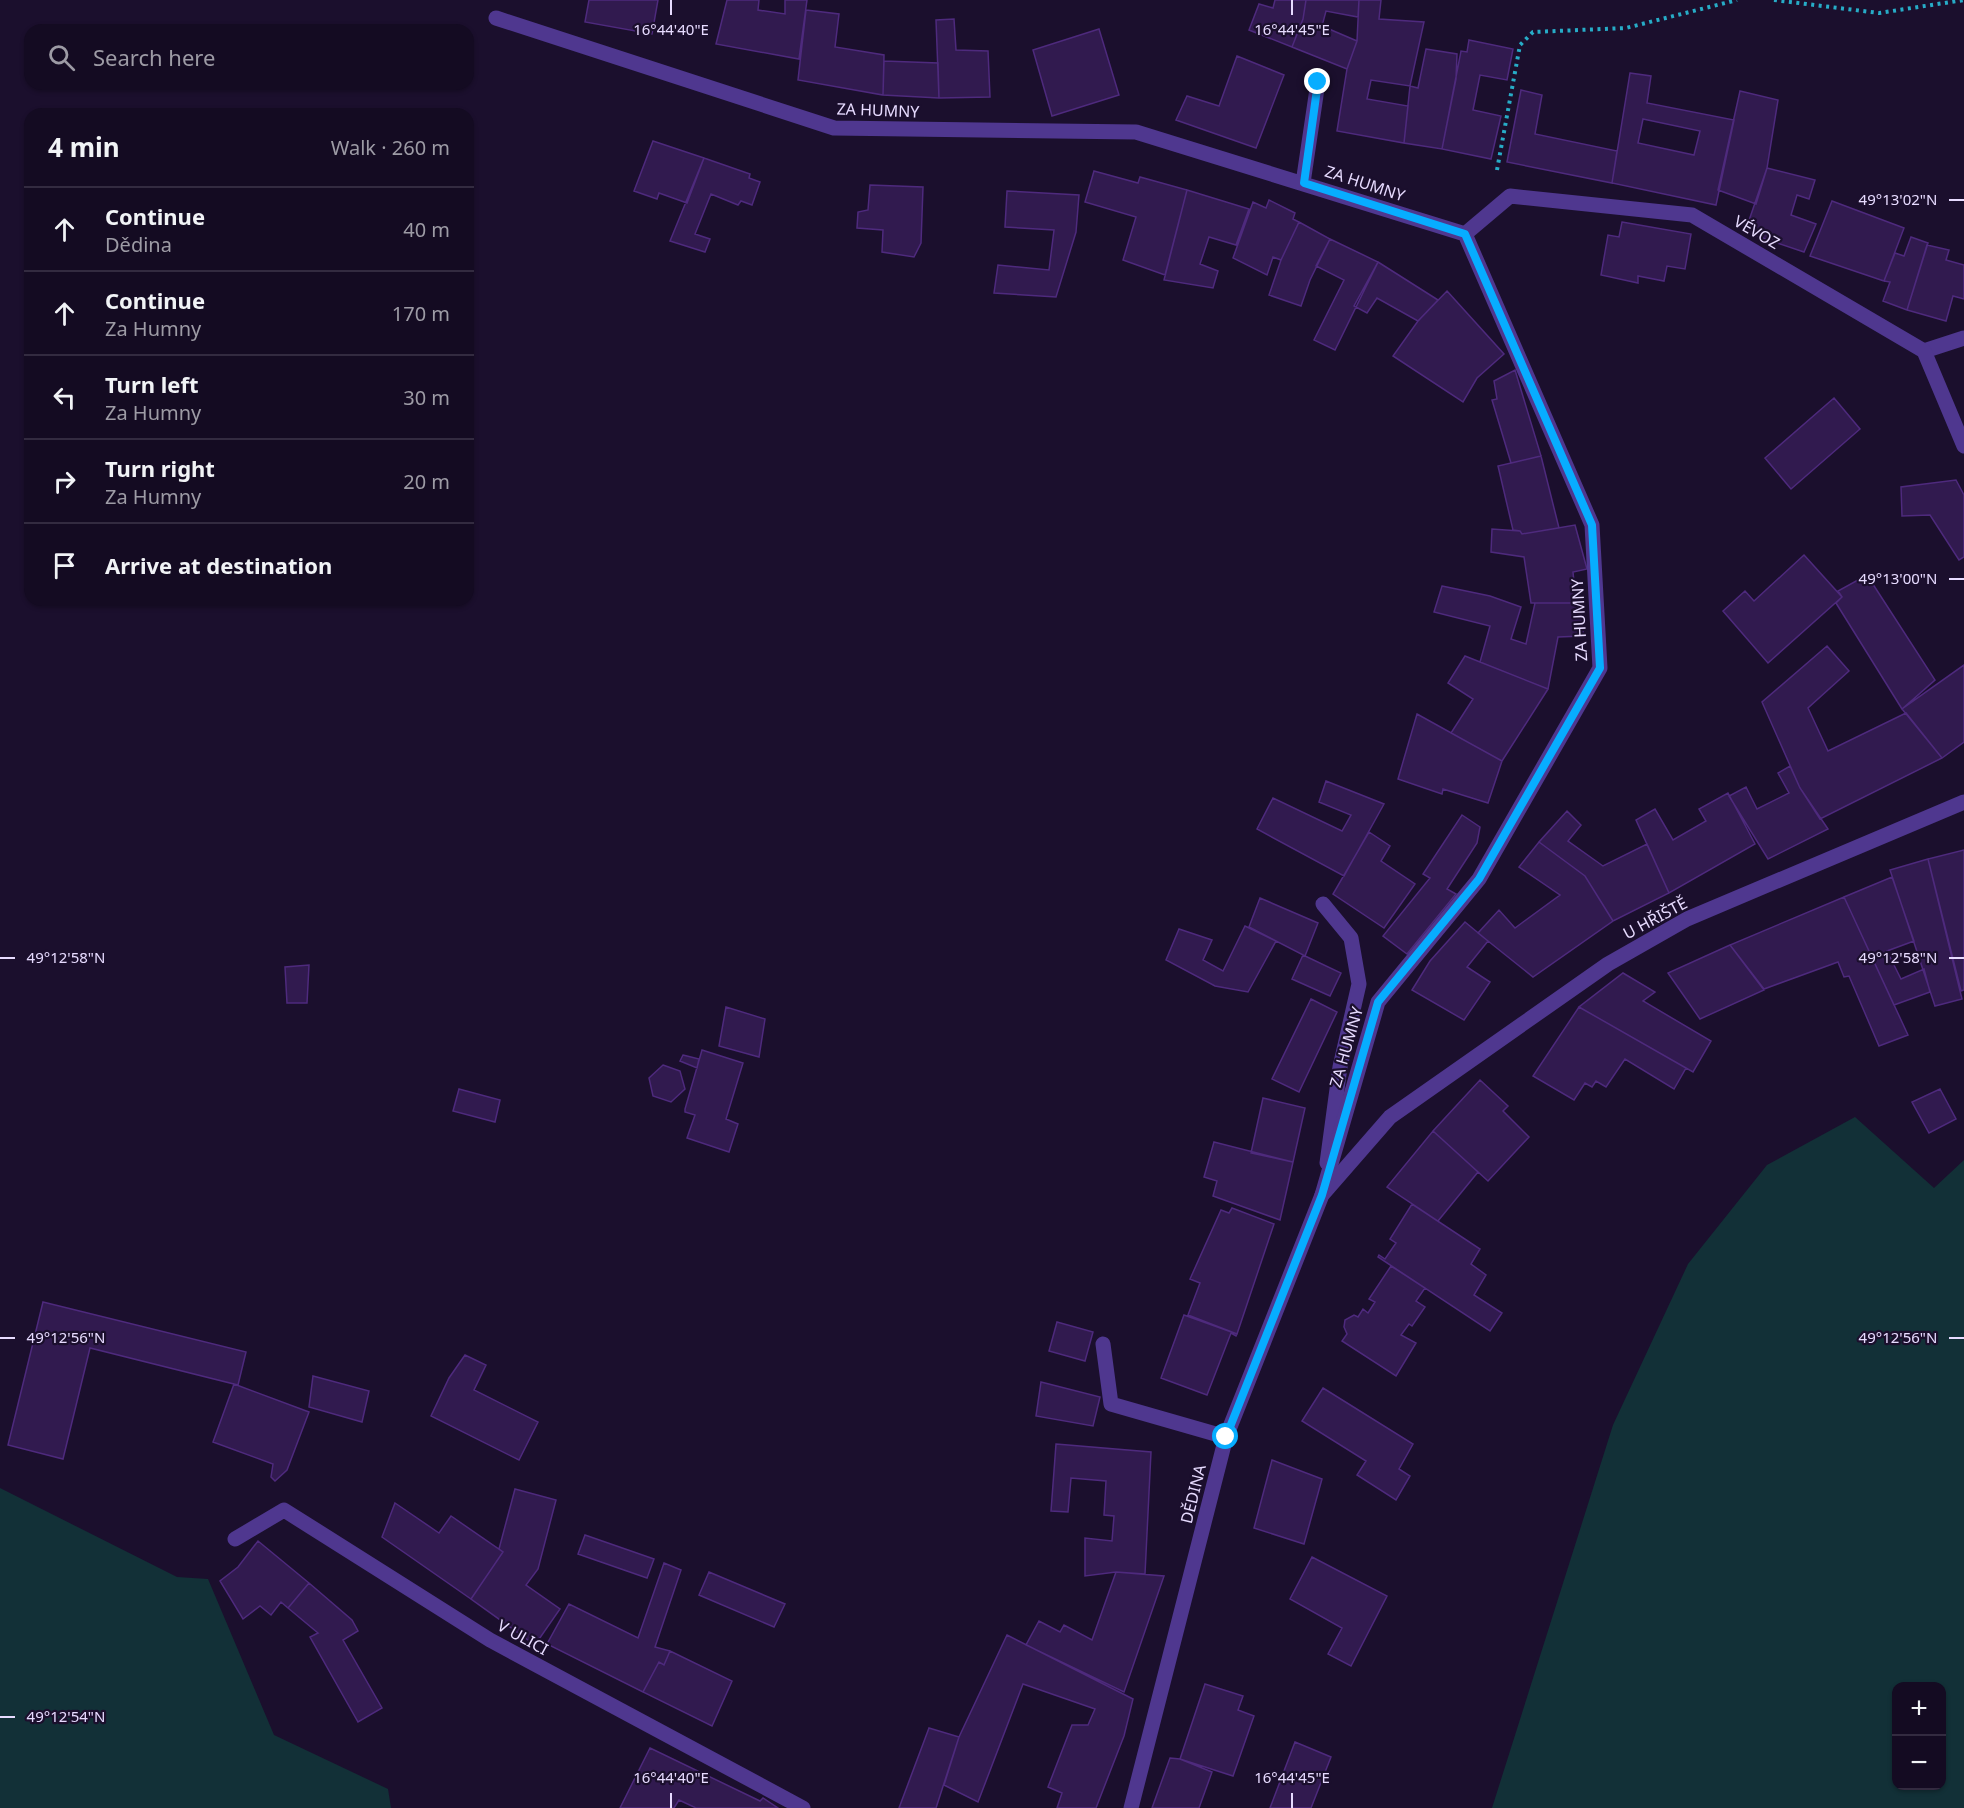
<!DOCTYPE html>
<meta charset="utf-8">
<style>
body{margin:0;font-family:"Noto Sans",sans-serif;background:#21192f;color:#f1f3f6}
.controls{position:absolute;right:18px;bottom:18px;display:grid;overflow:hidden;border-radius:12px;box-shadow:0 2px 4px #0004}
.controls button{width:54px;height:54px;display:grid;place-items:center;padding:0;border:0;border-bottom:2px solid #332b40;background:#140b22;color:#f1f3f6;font:30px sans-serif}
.stop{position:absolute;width:18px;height:18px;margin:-14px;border:4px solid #07adff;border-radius:50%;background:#fff}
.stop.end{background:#07adff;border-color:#fff;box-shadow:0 2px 6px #0008}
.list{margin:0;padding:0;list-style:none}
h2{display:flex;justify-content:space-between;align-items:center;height:78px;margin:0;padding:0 24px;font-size:26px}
h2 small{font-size:20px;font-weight:400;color:#9d9ba5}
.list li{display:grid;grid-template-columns:39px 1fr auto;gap:18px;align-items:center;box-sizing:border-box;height:84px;padding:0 24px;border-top:2px solid #332b40}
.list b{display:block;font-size:22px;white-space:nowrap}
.list p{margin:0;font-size:20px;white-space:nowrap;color:#9d9ba5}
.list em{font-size:20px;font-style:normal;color:#9d9ba5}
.icon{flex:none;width:33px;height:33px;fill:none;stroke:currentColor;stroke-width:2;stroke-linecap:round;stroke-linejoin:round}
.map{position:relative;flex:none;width:1964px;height:1808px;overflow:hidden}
.search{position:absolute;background:#140b22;box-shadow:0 2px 4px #0004;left:24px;top:24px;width:450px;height:66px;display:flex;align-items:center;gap:15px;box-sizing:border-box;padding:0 21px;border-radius:18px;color:#9d9ba5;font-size:22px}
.panel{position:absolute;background:#140b22;box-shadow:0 2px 4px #0004;left:24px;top:108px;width:450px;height:498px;border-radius:18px}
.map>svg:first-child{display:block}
.green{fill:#123037;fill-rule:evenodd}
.building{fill:#311a4f;stroke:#4e2a7d;stroke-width:1.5;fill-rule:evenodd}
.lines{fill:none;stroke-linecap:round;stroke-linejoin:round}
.path{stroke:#27acc7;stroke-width:4;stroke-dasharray:3 4.5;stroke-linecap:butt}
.service{stroke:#4f378f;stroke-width:15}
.minor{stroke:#4f378f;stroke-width:15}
.tertiary{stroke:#4f378f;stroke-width:15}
.route{stroke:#07adff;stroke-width:8}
.ticks{fill:none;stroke:#e7dbff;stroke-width:2}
.labels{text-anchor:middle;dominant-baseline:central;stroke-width:4.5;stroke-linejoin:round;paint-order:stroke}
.street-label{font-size:16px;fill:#e7dbff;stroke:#1b0f2d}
.ticks-label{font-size:15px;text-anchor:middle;fill:#e7dbff;stroke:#1b0f2d;stroke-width:4.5;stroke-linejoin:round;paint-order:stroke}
</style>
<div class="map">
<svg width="1964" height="1808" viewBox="0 0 1964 1808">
<rect width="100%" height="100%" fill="#1b0f2d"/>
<path class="green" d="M 1855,1117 L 1934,1188 L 1964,1160 L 1964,1808 L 1492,1808 L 1613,1425 L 1688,1264 L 1767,1165 ZM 1896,1686 L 1942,1686 L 1942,1786 L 1896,1786 Z
M 0,1488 L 177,1577 L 208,1579 L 274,1735 L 388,1789 L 391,1808 L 0,1808 Z"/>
<path class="building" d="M 589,0 L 658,0 L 652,34 L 585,22 Z
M 727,0 L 759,0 L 758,10 L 785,14 L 785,0 L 807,0 L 799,59 L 716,44 Z
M 1275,0 L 1306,0 L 1303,19 L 1292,47 L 1249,30 L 1259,4 L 1273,8 Z
M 1306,0 L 1359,0 L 1358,17 L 1326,11 L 1322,26 L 1357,41 L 1347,69 L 1292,47 L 1303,19 Z
M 1359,0 L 1381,0 L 1379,19 L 1424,22 L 1410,86 L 1371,80 L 1367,99 L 1408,106 L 1404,143 L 1337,131 L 1347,69 L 1357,41 Z
M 806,10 L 839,14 L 835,47 L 884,55 L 883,95 L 798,80 Z
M 954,19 L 956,50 L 988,51 L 990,97 L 939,98 L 936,20 Z
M 1099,29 L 1119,95 L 1052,116 L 1033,50 Z
M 1469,40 L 1513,49 L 1507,80 L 1480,75 L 1473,110 L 1501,116 L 1491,159 L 1442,149 L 1461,51 L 1467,52 Z
M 1426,49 L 1457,54 L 1456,79 L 1442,149 L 1404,143 L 1410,86 L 1418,88 Z
M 1237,56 L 1284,75 L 1256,148 L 1176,120 L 1187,96 L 1219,106 Z
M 884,61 L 938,63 L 939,98 L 883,95 Z
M 1630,73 L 1651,76 L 1647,103 L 1734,120 L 1716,205 L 1612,183 ZM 1643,119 L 1700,131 L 1694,155 L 1638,143 Z
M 1521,90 L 1542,95 L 1535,134 L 1617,151 L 1612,183 L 1507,162 Z
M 1740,91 L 1778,100 L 1767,168 L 1756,204 L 1718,190 Z
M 653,141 L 704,158 L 687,203 L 659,193 L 657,199 L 634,191 Z
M 704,158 L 750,174 L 749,178 L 760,182 L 752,205 L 741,201 L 738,205 L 711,194 L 695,234 L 710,239 L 705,252 L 670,241 Z
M 1767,168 L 1815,180 L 1809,199 L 1797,195 L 1791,215 L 1816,224 L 1804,252 L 1745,232 Z
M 1094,171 L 1138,183 L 1140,177 L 1187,190 L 1165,275 L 1123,260 L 1136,217 L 1085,202 Z
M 870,185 L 923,187 L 921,243 L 914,257 L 882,252 L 883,230 L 857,228 L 858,212 L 868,210 Z
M 1187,190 L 1249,209 L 1236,245 L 1209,237 L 1200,264 L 1218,271 L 1213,288 L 1164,280 Z
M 1007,191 L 1079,195 L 1076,232 L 1056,297 L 994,293 L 998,265 L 1049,270 L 1054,230 L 1005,227 Z
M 1269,200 L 1295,213 L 1293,219 L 1299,222 L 1281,260 L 1273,257 L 1267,275 L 1233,258 L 1253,202 L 1266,208 Z
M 1832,201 L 1904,228 L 1884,281 L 1810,256 Z
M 1299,222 L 1330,239 L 1310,280 L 1301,306 L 1269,295 L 1281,260 Z
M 1622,222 L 1691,234 L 1685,269 L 1667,266 L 1664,281 L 1638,276 L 1638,283 L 1601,275 L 1608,235 L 1619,237 Z
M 1911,237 L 1928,243 L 1907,310 L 1883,301 L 1890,282 L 1884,281 L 1895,253 L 1904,256 Z
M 1330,239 L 1378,262 L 1335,350 L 1314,340 L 1344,280 L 1316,266 Z
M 1927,245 L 1949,250 L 1946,260 L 1964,265 L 1964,299 L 1953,296 L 1946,321 L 1907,310 Z
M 1378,262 L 1438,300 L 1418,321 L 1377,298 L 1367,313 L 1354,306 Z
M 1447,291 L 1504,354 L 1477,378 L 1463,402 L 1393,356 L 1418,321 Z
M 1515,370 L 1541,456 L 1511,463 L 1492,400 L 1497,399 L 1494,381 Z
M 1834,398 L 1860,429 L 1791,489 L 1765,458 Z
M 1541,456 L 1559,528 L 1522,534 L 1520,531 L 1513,530 L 1498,466 Z
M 1956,480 L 1964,495 L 1964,557 L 1959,560 L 1930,515 L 1902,516 L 1901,487 Z
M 1575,525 L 1587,569 L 1573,572 L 1576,603 L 1531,603 L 1524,557 L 1491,552 L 1492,529 L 1520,531 L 1522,534 Z
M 1804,555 L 1842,597 L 1768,663 L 1723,611 L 1745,591 L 1754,601 Z
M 1867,575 L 1935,680 L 1902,709 L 1836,603 L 1842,597 L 1838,591 Z
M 1442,586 L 1490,596 L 1521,607 L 1511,639 L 1526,644 L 1535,603 L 1576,603 L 1576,609 L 1583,609 L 1583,636 L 1558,637 L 1548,689 L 1480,662 L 1490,626 L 1434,612 Z
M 1827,646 L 1849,671 L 1808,708 L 1828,751 L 1906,713 L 1942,758 L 1820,819 L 1800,788 L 1762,702 Z
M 1465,656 L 1548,689 L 1502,761 L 1451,733 L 1473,699 L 1448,683 Z
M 1964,665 L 1964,742 L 1942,758 L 1902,709 Z
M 1417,714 L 1502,761 L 1488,803 L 1443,789 L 1442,794 L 1398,779 Z
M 1790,766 L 1800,788 L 1828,829 L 1768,859 L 1729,796 L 1746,787 L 1757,809 L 1789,793 L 1778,773 Z
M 1326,781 L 1384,804 L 1344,876 L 1257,829 L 1273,798 L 1342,831 L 1351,815 L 1319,802 Z
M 1728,793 L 1755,844 L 1669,893 L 1636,820 L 1655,809 L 1673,840 L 1706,821 L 1699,809 Z
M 1567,811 L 1581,825 L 1568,841 L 1603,866 L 1647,844 L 1669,893 L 1613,921 L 1585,876 L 1539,842 Z
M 1462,815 L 1480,827 L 1477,843 L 1447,889 L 1456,894 L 1407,954 L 1383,936 L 1430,878 L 1423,874 Z
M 1369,832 L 1390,846 L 1381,861 L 1415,884 L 1384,928 L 1333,894 Z
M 1539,842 L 1585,876 L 1613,921 L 1533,977 L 1478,933 L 1499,910 L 1515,928 L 1560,895 L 1519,867 Z
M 1964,850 L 1964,990 L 1961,991 L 1928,859 Z
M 1928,859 L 1962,999 L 1935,1006 L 1890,870 Z
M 1892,877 L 1914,941 L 1887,951 L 1901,979 L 1924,969 L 1930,992 L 1894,1005 L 1844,897 Z
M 1844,897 L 1908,1035 L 1879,1046 L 1849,976 L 1844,977 L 1838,962 L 1764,989 L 1730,945 Z
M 1260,898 L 1318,923 L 1305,956 L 1249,927 Z
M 1465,922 L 1488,941 L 1467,967 L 1490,982 L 1464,1020 L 1412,990 L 1430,961 Z
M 1245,926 L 1276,941 L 1248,992 L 1215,986 L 1166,960 L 1179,929 L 1212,940 L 1203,960 L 1223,971 Z
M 1730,945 L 1764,990 L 1700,1019 L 1668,973 Z
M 1303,955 L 1341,973 L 1330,996 L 1292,979 Z
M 309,965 L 307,1003 L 287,1003 L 285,967 Z
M 1623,973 L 1655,992 L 1643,1001 L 1711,1041 L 1693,1072 L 1579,1007 Z
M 1311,999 L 1337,1012 L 1299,1092 L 1272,1079 Z
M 726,1007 L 765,1019 L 759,1057 L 719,1046 Z
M 1579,1007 L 1686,1068 L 1674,1089 L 1625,1059 L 1606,1087 L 1596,1081 L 1592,1087 L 1585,1083 L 1574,1100 L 1533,1076 Z
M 702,1050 L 743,1063 L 726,1119 L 738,1124 L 729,1152 L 687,1138 L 695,1115 L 685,1112 L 685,1109 Z
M 683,1055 L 699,1059 L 697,1068 L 680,1061 Z
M 663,1065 L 680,1071 L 685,1089 L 671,1102 L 653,1096 L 649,1078 Z
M 1480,1080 L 1508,1106 L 1503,1111 L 1529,1137 L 1488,1181 L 1433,1131 Z
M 459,1089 L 500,1100 L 495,1122 L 453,1111 Z
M 1940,1089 L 1956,1119 L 1929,1133 L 1912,1102 Z
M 1263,1098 L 1305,1108 L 1293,1162 L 1251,1153 Z
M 1433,1131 L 1478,1172 L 1438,1221 L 1387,1187 Z
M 1214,1142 L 1293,1162 L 1280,1220 L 1213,1196 L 1217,1181 L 1204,1177 Z
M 1412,1204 L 1480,1249 L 1471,1264 L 1486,1275 L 1474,1295 L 1502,1313 L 1490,1331 L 1378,1257 L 1379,1255 L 1385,1259 L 1396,1243 L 1390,1239 Z
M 1232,1208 L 1274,1224 L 1237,1334 L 1188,1315 L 1200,1283 L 1190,1279 L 1221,1210 L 1229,1213 Z
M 1391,1266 L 1425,1288 L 1416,1301 L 1425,1307 L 1412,1326 L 1409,1324 L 1401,1335 L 1416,1343 L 1396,1376 L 1342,1341 L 1347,1334 L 1344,1327 L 1345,1320 L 1354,1315 L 1358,1317 L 1363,1309 L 1368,1313 L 1375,1302 L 1369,1299 Z
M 43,1302 L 246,1352 L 238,1385 L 90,1348 L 63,1459 L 8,1445 Z
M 1184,1315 L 1237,1334 L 1236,1336 L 1231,1333 L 1207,1395 L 1161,1378 Z
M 1057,1322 L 1093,1332 L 1085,1361 L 1049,1351 Z
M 465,1355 L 486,1365 L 474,1390 L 538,1422 L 519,1460 L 431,1416 L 449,1378 Z
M 313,1376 L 369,1391 L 362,1422 L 309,1407 Z
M 1041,1382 L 1100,1397 L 1093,1426 L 1036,1416 Z
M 234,1384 L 309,1412 L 287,1470 L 275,1481 L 271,1477 L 273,1464 L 213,1442 Z
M 1323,1388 L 1413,1444 L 1399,1469 L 1410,1476 L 1396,1500 L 1357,1475 L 1366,1461 L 1302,1421 Z
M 1056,1444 L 1151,1452 L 1145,1574 L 1116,1572 L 1085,1576 L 1085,1538 L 1112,1541 L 1114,1516 L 1104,1515 L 1106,1481 L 1071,1478 L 1068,1512 L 1051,1511 Z
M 1272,1460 L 1322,1479 L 1304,1544 L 1254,1528 Z
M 515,1489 L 556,1500 L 538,1569 L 526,1585 L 560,1609 L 535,1645 L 471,1599 L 503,1552 L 499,1549 Z
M 395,1503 L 439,1533 L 451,1516 L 503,1552 L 471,1599 L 382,1537 Z
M 585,1535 L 654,1559 L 647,1578 L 578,1554 Z
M 258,1541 L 309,1583 L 288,1608 L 281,1602 L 271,1615 L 260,1606 L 243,1619 L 220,1581 L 238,1567 Z
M 1312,1557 L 1387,1596 L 1351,1666 L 1328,1654 L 1342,1628 L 1290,1599 Z
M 664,1563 L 681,1570 L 655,1647 L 670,1651 L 664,1665 L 659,1662 L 643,1692 L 547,1644 L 569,1604 L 638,1638 Z
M 709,1572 L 785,1604 L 774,1627 L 699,1595 Z
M 1116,1572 L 1164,1576 L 1124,1692 L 1026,1645 L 1039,1621 L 1060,1632 L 1064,1625 L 1092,1640 Z
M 309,1583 L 352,1620 L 358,1631 L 343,1640 L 382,1708 L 358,1722 L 310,1637 L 318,1633 L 288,1608 Z
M 1007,1635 L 1133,1699 L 1124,1736 L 1096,1808 L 1057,1808 L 1062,1793 L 1048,1787 L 1072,1725 L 1088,1725 L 1095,1709 L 1023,1684 L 978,1802 L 944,1785 L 959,1737 Z
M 670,1651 L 732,1681 L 712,1726 L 643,1692 L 659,1662 L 664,1665 Z
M 1205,1684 L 1243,1696 L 1238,1710 L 1254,1716 L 1233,1776 L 1180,1759 Z
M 929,1728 L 959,1737 L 936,1808 L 899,1808 Z
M 1295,1742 L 1331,1757 L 1311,1808 L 1270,1808 Z
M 650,1748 L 760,1801 L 763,1798 L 778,1808 L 696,1808 L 679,1800 L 674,1808 L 620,1808 Z
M 1170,1758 L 1180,1759 L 1212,1772 L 1199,1808 L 1152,1808 Z"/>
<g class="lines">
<path class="path" d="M 1774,0 L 1879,13 L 1964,0
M 1497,170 L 1520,45 L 1533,32 L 1626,28 L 1737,0"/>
<path class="service" d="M 1924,351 L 1964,338
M 1323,904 L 1351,938 L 1359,984 L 1340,1067 L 1327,1163
M 1103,1344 L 1111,1404 L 1226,1437"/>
<path class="minor" d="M 496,18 L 834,128 L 1136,132 L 1465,234 L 1592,525 L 1600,668 L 1479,879 L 1378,1002 L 1322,1195
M 1303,183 L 1318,82
M 1465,234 L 1510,196 L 1692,215 L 1924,351 L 1964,446
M 235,1539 L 284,1510 L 490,1640 L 803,1808"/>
<path class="tertiary" d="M 1131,1808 L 1226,1437 L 1322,1195 L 1390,1117 L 1608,964 L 1687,919 L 1964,802"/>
</g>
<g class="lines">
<path class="route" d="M 1226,1437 L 1322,1195 L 1378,1002 L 1479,879 L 1600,668 L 1592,525 L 1465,234 L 1304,183 L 1318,82"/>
</g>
<path class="ticks" d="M 671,0 L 671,15M 1292,0 L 1292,15M 1949,200 L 1964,200M 1949,579 L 1964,579M 0,958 L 15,958M 1949,958 L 1964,958M 0,1338 L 15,1338M 1949,1338 L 1964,1338M 0,1717 L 15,1717M 671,1793 L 671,1808M 1292,1793 L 1292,1808"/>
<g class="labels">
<g class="street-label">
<text transform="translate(878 110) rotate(2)">ZA HUMNY</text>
<text transform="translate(1365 183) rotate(18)">ZA HUMNY</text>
<text transform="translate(1757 232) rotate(30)">VÉVOZ</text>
<text transform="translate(1579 620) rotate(-93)">ZA HUMNY</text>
<text transform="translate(1655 918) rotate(-28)">U HŘIŠTĚ</text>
<text transform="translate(1346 1047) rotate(-74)">ZA HUMNY</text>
<text transform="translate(1193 1494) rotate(-76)">DĚDINA</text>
<text transform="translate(523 1637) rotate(29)">V ULICI</text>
</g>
</g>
<g class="ticks-label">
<text x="671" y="35">16°44'40"E</text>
<text x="1292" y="35">16°44'45"E</text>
<text x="1898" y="205">49°13'02"N</text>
<text x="1898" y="584">49°13'00"N</text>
<text x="66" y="963">49°12'58"N</text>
<text x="1898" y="963">49°12'58"N</text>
<text x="66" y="1343">49°12'56"N</text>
<text x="1898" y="1343">49°12'56"N</text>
<text x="66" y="1722">49°12'54"N</text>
<text x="671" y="1783">16°44'40"E</text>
<text x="1292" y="1783">16°44'45"E</text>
</g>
</svg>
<div class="controls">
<button>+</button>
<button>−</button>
</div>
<div class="stop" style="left:1226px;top:1437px"></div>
<div class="stop end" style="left:1318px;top:82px"></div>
<div class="search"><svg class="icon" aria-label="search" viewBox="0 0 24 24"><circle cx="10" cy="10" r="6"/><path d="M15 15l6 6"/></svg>Search here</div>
<section class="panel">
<h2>4 min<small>Walk · 260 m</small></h2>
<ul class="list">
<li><svg class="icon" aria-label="ahead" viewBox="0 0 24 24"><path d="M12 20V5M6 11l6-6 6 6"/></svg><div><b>Continue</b><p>Dědina</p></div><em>40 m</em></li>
<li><svg class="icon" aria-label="ahead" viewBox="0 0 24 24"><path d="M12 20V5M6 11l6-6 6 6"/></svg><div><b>Continue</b><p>Za Humny</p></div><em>170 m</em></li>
<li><svg class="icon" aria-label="left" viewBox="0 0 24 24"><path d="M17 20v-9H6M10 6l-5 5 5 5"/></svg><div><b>Turn left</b><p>Za Humny</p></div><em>30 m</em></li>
<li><svg class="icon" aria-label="right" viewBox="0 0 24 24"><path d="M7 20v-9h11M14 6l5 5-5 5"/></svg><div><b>Turn right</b><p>Za Humny</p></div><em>20 m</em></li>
<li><svg class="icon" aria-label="arrive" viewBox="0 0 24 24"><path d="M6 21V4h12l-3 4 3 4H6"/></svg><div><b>Arrive at destination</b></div></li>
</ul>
</section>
</div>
